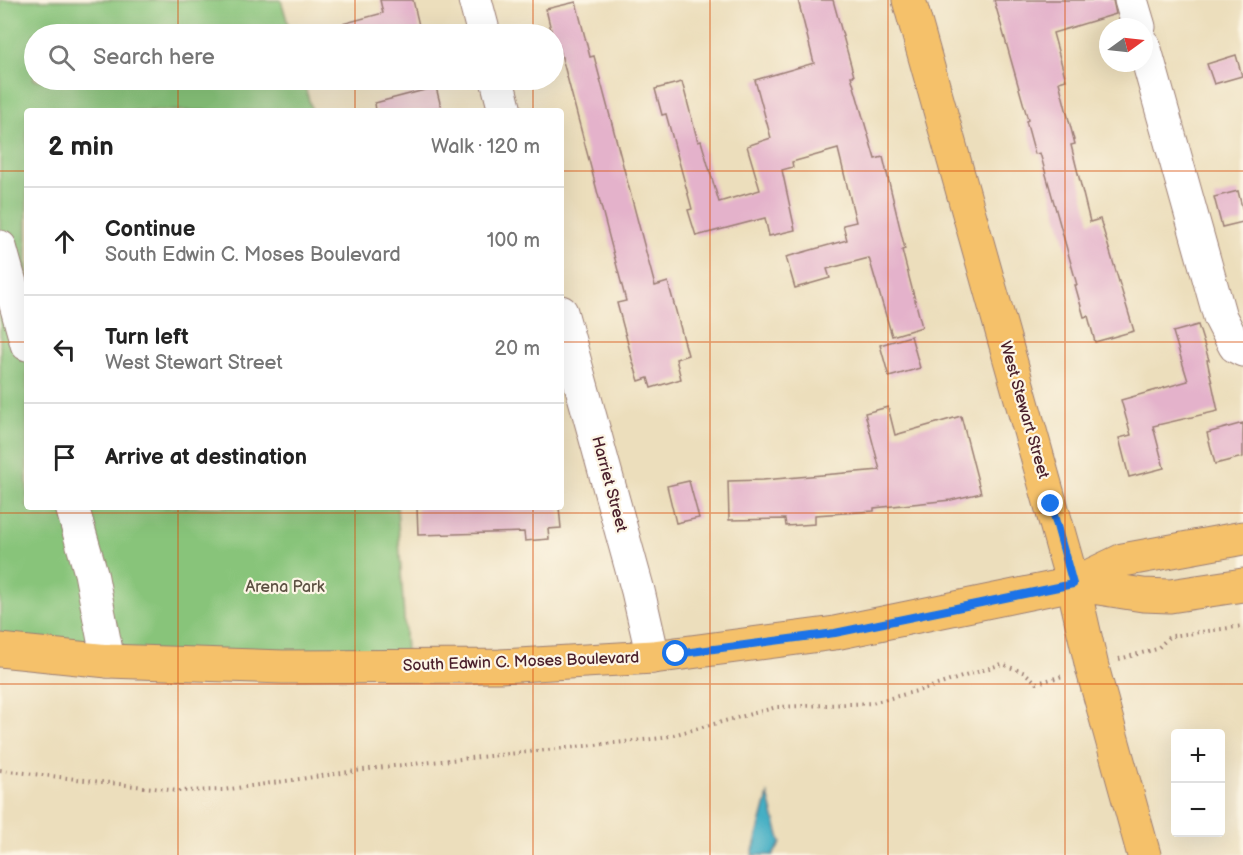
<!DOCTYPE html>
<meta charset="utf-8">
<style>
body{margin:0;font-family:"Balsamiq Sans",sans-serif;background:#f2f2f2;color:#222}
.controls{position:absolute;right:18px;bottom:18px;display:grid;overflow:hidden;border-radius:6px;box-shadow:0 6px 24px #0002}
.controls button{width:54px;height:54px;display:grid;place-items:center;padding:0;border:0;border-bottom:2px solid #e0e0e0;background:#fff;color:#222;font:30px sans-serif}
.compass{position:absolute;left:1099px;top:18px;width:54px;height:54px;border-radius:50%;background:#fff;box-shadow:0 6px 24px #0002;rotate:75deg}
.stop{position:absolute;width:18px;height:18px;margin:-14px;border:4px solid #1a73e8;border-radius:50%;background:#fff}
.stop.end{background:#1a73e8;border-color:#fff;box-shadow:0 2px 6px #0008}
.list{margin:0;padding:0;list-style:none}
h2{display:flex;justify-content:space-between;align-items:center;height:78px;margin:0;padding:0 24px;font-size:26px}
h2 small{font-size:20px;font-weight:400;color:#767676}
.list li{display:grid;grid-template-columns:39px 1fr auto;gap:18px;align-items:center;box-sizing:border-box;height:108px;padding:0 24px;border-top:2px solid #e0e0e0}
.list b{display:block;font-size:22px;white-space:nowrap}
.list p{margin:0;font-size:20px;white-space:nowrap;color:#767676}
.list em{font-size:20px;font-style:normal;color:#767676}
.icon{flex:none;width:33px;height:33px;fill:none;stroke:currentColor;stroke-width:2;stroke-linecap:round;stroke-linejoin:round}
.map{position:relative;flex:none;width:1243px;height:855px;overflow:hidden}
.search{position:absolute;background:#fff;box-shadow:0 6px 24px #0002;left:24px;top:24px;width:540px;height:66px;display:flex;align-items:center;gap:15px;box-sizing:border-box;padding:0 21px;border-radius:33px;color:#767676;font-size:22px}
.panel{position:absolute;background:#fff;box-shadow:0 6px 24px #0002;left:24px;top:108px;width:540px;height:402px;border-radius:6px}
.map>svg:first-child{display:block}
.green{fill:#88c47a;stroke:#697252;stroke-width:1.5}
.water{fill:#45afc4;stroke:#486778;stroke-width:1.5}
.building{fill:#e4b2cb}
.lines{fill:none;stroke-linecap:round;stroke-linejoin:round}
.minor-casing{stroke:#9b7e74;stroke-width:35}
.major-casing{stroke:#9b7e74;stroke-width:35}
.path{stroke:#9b7e74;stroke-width:4;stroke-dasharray:1.5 4.5;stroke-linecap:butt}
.minor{stroke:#fff;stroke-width:33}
.major{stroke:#f5c16b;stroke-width:33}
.route{stroke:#1a73e8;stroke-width:8}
.grid{fill:none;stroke:#d8530f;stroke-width:1.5;stroke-opacity:0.55}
.labels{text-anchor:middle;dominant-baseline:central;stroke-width:4.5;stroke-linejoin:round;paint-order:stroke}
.street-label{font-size:16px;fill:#4a1f2b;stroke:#fcf5e5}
.park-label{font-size:16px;fill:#5d5143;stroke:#fcf5e5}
</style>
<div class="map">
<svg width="1243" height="855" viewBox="0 0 1243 855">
<rect width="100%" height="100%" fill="#fcf5e5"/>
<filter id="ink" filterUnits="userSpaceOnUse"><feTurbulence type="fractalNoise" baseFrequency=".0167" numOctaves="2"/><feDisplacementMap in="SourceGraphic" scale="12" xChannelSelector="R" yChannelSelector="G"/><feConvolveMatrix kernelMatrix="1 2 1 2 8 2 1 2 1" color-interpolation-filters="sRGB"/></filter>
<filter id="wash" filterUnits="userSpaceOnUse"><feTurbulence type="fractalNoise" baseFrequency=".008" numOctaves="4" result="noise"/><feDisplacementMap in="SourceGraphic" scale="24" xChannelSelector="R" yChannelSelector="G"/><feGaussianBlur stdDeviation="1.35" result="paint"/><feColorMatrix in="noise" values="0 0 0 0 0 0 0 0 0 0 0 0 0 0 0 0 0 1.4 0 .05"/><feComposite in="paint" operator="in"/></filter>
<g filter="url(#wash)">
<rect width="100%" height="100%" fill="#ecdebc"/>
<path class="green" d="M 0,0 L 281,0 L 291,34 L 34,34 L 34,80 L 303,80 L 312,111 L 27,111 L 27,507 L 397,507 L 407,667 L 0,650 Z"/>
<path class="water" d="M 768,795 L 781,843 L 773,855 L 752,855 Z"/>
<g id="blocks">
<path class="building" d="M 380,0 L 413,0 L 421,34 L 332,34 L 331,27 L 383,13 Z
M 798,0 L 833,0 L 854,76 L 851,76 L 875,159 L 883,157 L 905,249 L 902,250 L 922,327 L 892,336 L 869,258 L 827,269 L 830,278 L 795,288 L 786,257 L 847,240 L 843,225 L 856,222 L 838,149 L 792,162 L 793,167 L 782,170 L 795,230 L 769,236 L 765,218 L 696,236 L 688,210 L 692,209 L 666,114 L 662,115 L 655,89 L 682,82 L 698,142 L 701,141 L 719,202 L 760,190 L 747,146 L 771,138 L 755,80 L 814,63 Z
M 994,0 L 1113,0 L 1116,14 L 1053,33 L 1066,80 L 1059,82 L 1075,144 L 1071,145 L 1090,222 L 1100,219 L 1134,331 L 1095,342 L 1088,316 L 1084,317 L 1075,285 L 1077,285 L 1040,153 L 1035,154 L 1026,121 L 1028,120 Z
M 576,2 L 590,57 L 594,56 L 655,286 L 668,282 L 688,355 L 676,359 L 681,379 L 651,388 L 648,378 L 639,381 L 632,359 L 617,303 L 626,301 L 559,46 L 555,47 L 546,9 Z
M 1236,55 L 1242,76 L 1214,84 L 1207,64 Z
M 436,87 L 442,111 L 376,111 L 375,103 Z
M 1238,191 L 1243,211 L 1243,222 L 1222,227 L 1214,197 Z
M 1198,325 L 1209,360 L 1207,360 L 1218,411 L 1153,426 L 1164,468 L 1129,477 L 1119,438 L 1131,435 L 1121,400 L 1188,381 L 1173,332 Z
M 911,336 L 920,368 L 889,377 L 880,345 Z
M 888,407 L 895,435 L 961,416 L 981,493 L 951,500 L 874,508 L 874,511 L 815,515 L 815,524 L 786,526 L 785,519 L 729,520 L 728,481 L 763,480 L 880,470 L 865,413 Z
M 1243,423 L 1243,457 L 1215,464 L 1207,433 Z
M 689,481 L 699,518 L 676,523 L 667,486 Z
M 417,507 L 559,507 L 561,528 L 548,529 L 549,539 L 525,541 L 524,532 L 418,535 Z"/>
</g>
</g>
<g filter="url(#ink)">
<use href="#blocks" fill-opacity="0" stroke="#9b7e74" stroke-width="1.5"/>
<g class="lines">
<g class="minor-casing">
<path id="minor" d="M 475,0 L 484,34
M 1131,0 L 1139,27
M 1144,46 L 1220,317 L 1235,346 L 1243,350
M 497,80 L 505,111
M 0,247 L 27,344
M 561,312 L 638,591 L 653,657
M 72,507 L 91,573 L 108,661"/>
</g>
<g class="major-casing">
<path id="major" d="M 909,0 L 1073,584 L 1092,667 L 1144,855
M 1073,584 L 1143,595 L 1170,596 L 1243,585
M 0,650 L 108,661 L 283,667 L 500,666 L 653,657 L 835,633 L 1073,584 L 1123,560 L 1243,538"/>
</g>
<path class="path" d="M 1119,659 L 1157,649 L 1168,638 L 1172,636 L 1243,626
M 0,770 L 178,791 L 223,790 L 384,767 L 662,738 L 777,707 L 872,703 L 928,688 L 1002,664 L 1025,673 L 1037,683 L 1063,676"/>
<use href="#minor" class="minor"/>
<use href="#major" class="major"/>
</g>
</g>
<g class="lines" filter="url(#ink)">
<path class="route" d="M 676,654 L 835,633 L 1073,584 L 1051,504"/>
</g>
<path class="grid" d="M 178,0 L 178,34M 355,0 L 355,34M 533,0 L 533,34M 710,0 L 710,855M 888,0 L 888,855M 1065,0 L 1065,855M 178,80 L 178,111M 355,80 L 355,111M 533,80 L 533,111M 0,171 L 27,171M 561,171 L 1243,171M 0,342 L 27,342M 561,342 L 1243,342M 178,507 L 178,855M 355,507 L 355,855M 533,507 L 533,855M 0,513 L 1243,513M 0,684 L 1243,684"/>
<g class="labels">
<g class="street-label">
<text transform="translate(1024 410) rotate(74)">West Stewart Street</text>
<text transform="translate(609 484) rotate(75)">Harriet Street</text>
<text transform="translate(521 662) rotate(-2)">South Edwin C. Moses Boulevard</text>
</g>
<g class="park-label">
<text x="285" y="587">Arena Park</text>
</g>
</g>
</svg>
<div class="controls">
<button>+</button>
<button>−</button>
</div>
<svg class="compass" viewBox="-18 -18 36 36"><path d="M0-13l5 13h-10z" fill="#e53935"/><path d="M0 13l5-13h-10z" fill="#767676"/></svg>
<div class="stop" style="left:676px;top:654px"></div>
<div class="stop end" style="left:1051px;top:504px"></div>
<div class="search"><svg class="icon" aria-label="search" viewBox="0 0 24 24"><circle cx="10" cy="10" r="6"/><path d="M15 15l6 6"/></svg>Search here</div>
<section class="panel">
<h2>2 min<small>Walk · 120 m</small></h2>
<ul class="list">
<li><svg class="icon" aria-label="ahead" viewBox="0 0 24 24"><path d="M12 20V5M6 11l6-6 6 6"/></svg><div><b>Continue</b><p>South Edwin C. Moses Boulevard</p></div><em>100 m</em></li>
<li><svg class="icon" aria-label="left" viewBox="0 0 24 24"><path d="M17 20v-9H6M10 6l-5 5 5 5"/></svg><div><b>Turn left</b><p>West Stewart Street</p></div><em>20 m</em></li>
<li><svg class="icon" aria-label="arrive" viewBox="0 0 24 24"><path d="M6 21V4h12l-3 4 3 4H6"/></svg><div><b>Arrive at destination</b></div></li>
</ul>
</section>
</div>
